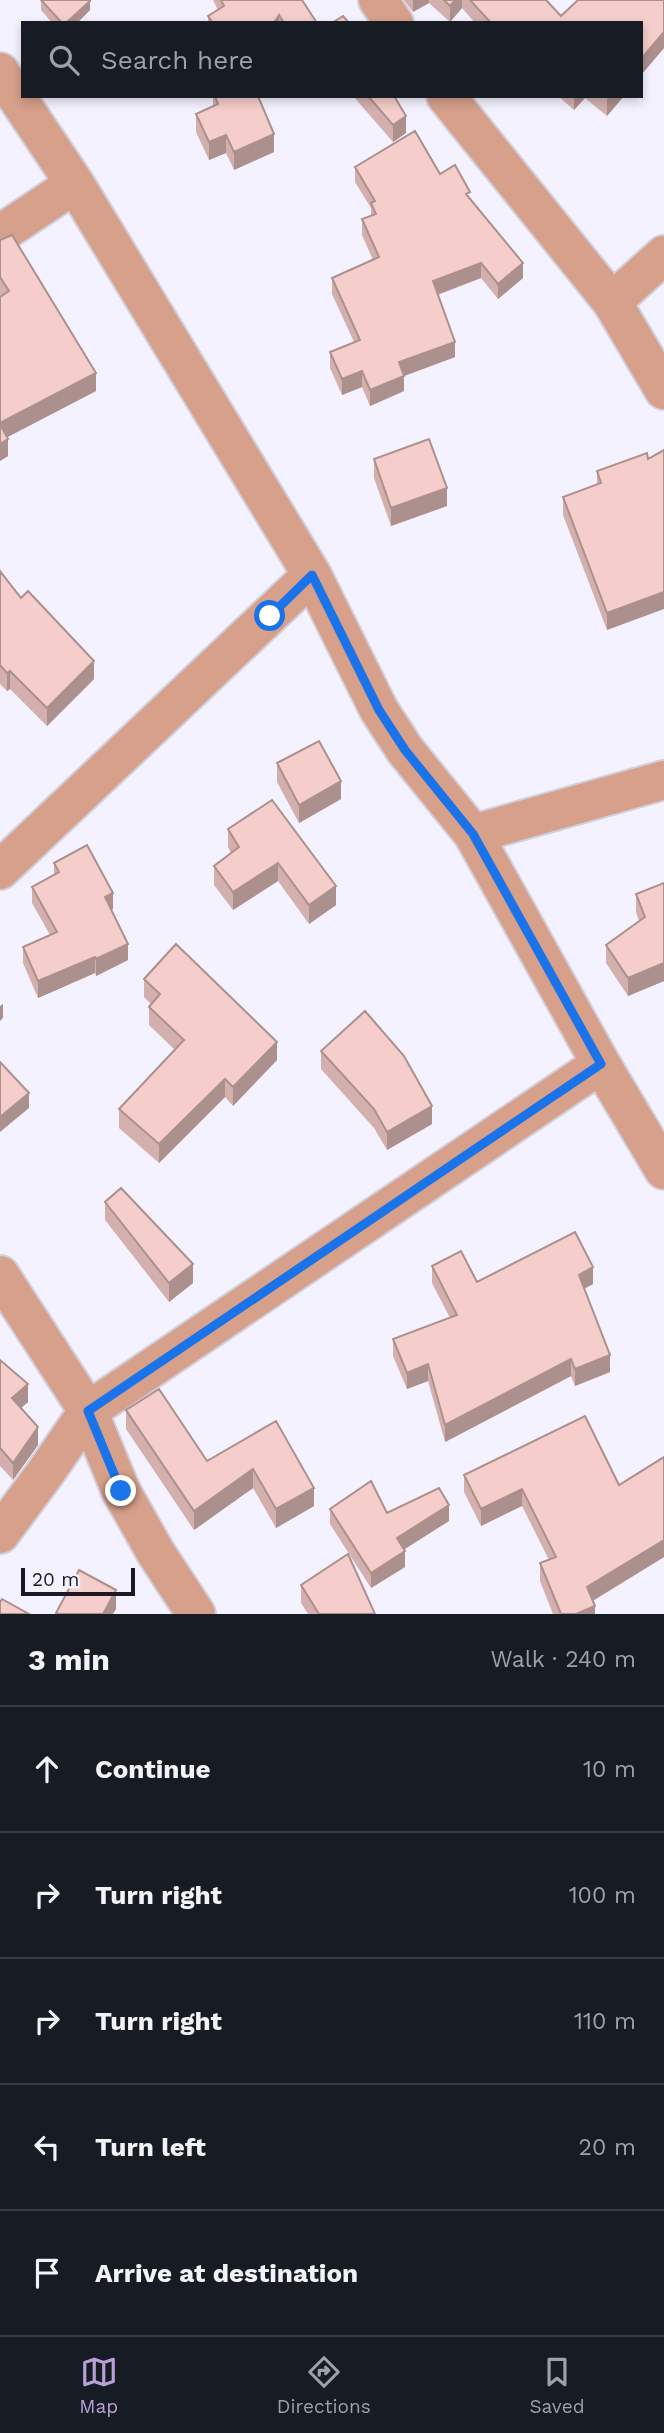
<!DOCTYPE html>
<meta charset="utf-8">
<style>
body{margin:0;font-family:"Work Sans",sans-serif;background:#20242c;color:#f1f3f6}
.scale{position:absolute;left:21px;bottom:18px;width:114px;box-sizing:border-box;padding-left:7px;border:4px solid #1c1924;border-top:0;font-size:19px;line-height:24px;white-space:nowrap;color:#1c1924;-webkit-text-stroke:5px #f5f2ff;paint-order:stroke}
.stop{position:absolute;width:21px;height:21px;margin:-16px;border:5px solid #1a73e8;border-radius:50%;background:#fff}
.stop.end{background:#1a73e8;border-color:#fff;box-shadow:0 2px 7px #0008}
.list{margin:0;padding:0;list-style:none}
h2{display:flex;justify-content:space-between;align-items:center;height:91px;margin:0;padding:0 28px;font-size:30px}
h2 small{font-size:23px;font-weight:400;color:#9ea1a6}
.list li{display:grid;grid-template-columns:46px 1fr auto;gap:21px;align-items:center;box-sizing:border-box;height:126px;padding:0 28px;border-top:2px solid #363941}
.list b{display:block;font-size:26px;white-space:nowrap}
.list em{font-size:23px;font-style:normal;color:#9ea1a6}
.icon{flex:none;width:38px;height:38px;fill:none;stroke:currentColor;stroke-width:2;stroke-linecap:round;stroke-linejoin:round}
.map{position:relative;flex:none;width:664px;height:1614px;overflow:hidden}
.search{position:absolute;background:#171b24;box-shadow:0 4px 10px #0003;left:21px;right:21px;top:21px;height:77px;display:flex;align-items:center;gap:18px;box-sizing:border-box;padding:0 24px;border-radius:0px;color:#9ea1a6;font-size:26px}
.sheet{height:721px;background:#171b24}
nav{display:flex;justify-content:space-around;align-items:center;box-sizing:border-box;height:98px;border-top:2px solid #363941;background:#171b24;font-size:19px;color:#9ea1a6}
nav a{display:grid;justify-items:center;gap:4px}
nav .on{color:#b8a0d6}
.map>svg:first-child{display:block}
.lines{fill:none;stroke-linecap:round;stroke-linejoin:round}
.minor-casing{stroke:#d2cfdc;stroke-width:42}
.minor{stroke:#d6a08a;stroke-width:38}
.wall{fill:#d3b0ae}
.shaded-wall{fill:#ac908d}
.building{fill:#f5cdca;stroke:#ac908d;stroke-width:2}
.route{stroke:#1a73e8;stroke-width:9}
</style>
<div class="map">
<svg width="664" height="1614" viewBox="0 0 664 1614">
<rect width="100%" height="100%" fill="#f5f2ff"/>
<g class="lines">
<g class="minor-casing">
<path id="minor" d="M 378,0 L 394,23
M 0,72 L 75,184 L 312,575 L 379,710 L 405,750 L 473,834 L 601,1064 L 664,1170
M 446,96 L 612,302 L 664,390
M 0,234 L 75,184
M 612,302 L 664,255
M 473,834 L 664,780
M 0,870 L 312,575
M 0,1275 L 88,1411 L 121,1491 L 156,1553 L 196,1614
M 0,1534 L 46,1472 L 88,1411 L 601,1064"/>
</g>
<use href="#minor" class="minor"/>
</g>
<path class="wall" d="M 41,0 L 90,10 L 77,23 L 52,23 L 41,10 Z
M 213,0 L 302,0 L 317,23 L 208,23 L 208,16 L 218,10 Z
M 404,0 L 546,0 L 561,16 L 578,0 L 664,0 L 664,48 L 641,75 L 641,23 L 475,23 L 462,8 L 450,22 L 429,3 L 413,12 Z
M 213,96 L 258,96 L 274,152 L 234,170 L 226,153 L 209,160 L 196,132 L 196,114 L 213,107 Z
M 353,96 L 394,96 L 406,133 L 393,142 Z
M 558,96 L 624,96 L 607,116 L 585,98 L 574,110 Z
M 355,167 L 440,174 L 470,198 L 523,278 L 498,299 L 481,278 L 438,295 L 455,357 L 404,376 L 404,391 L 370,406 L 362,387 L 342,395 L 330,368 L 330,352 L 354,342 L 332,294 L 332,278 L 373,260 L 362,235 L 362,219 L 371,216 L 371,208 L 355,182 Z
M 12,235 L 96,373 L 96,391 L 7,437 L 8,439 L 8,456 L 0,461 L 0,240 Z
M 374,459 L 447,506 L 391,526 L 374,478 Z
M 648,459 L 607,630 L 563,515 L 563,497 L 597,485 L 597,471 Z
M 0,571 L 21,598 L 94,679 L 47,726 L 10,689 L 7,691 L 0,684 Z
M 277,763 L 341,799 L 299,823 L 277,782 Z
M 272,800 L 336,905 L 309,924 L 278,881 L 233,910 L 214,885 L 214,866 L 231,853 L 228,847 L 228,829 Z
M 54,863 L 113,909 L 111,910 L 128,960 L 96,976 L 95,973 L 38,998 L 23,963 L 23,947 L 50,935 L 32,903 L 32,887 L 54,875 Z
M 664,883 L 664,981 L 628,996 L 606,963 L 606,945 L 639,921 L 636,912 L 636,894 Z
M 144,979 L 277,1060 L 233,1106 L 225,1097 L 159,1163 L 119,1128 L 119,1109 L 175,1050 L 149,1025 L 149,1007 L 151,1004 L 144,997 Z
M 321,1051 L 432,1124 L 387,1150 L 374,1128 L 321,1069 Z
M 105,1202 L 193,1283 L 169,1302 L 105,1220 Z
M 432,1266 L 477,1282 L 593,1284 L 584,1289 L 610,1372 L 575,1386 L 571,1376 L 445,1442 L 428,1381 L 407,1389 L 393,1356 L 393,1339 L 450,1318 L 432,1283 Z
M 0,1360 L 28,1402 L 21,1408 L 38,1445 L 13,1480 L 0,1466 Z
M 126,1410 L 207,1461 L 276,1421 L 314,1506 L 276,1528 L 253,1488 L 194,1530 L 126,1429 Z
M 664,1457 L 664,1557 L 593,1601 L 595,1614 L 553,1614 L 540,1581 L 540,1563 L 549,1560 L 522,1506 L 481,1526 L 464,1492 L 464,1475 L 619,1485 Z
M 330,1509 L 387,1513 L 449,1521 L 404,1549 L 405,1567 L 371,1588 L 330,1524 Z
M 301,1585 L 375,1614 L 308,1614 L 301,1603 Z"/>
<path class="shaded-wall" d="M 413,0 L 429,0 L 429,3 L 413,12 Z
M 455,0 L 462,0 L 462,8 L 450,22 L 450,6 Z
M 90,1 L 90,10 L 77,23 L 66,23 Z
M 279,15 L 279,23 L 274,23 Z
M 664,32 L 664,48 L 641,75 L 641,59 Z
M 574,96 L 585,96 L 585,98 L 574,110 Z
M 609,96 L 624,96 L 607,116 L 607,99 Z
M 406,116 L 406,133 L 393,142 L 393,125 Z
M 274,134 L 274,152 L 234,170 L 234,152 Z
M 226,135 L 226,153 L 209,160 L 209,142 Z
M 481,263 L 481,278 L 433,296 L 433,281 Z
M 523,263 L 523,278 L 498,299 L 498,284 Z
M 455,342 L 455,357 L 404,376 L 404,391 L 370,406 L 370,390 L 399,362 Z
M 362,371 L 362,387 L 342,395 L 342,379 Z
M 96,373 L 96,391 L 0,441 L 0,423 Z
M 8,439 L 8,456 L 0,461 L 0,444 Z
M 447,488 L 447,506 L 391,526 L 391,508 Z
M 664,592 L 664,609 L 607,630 L 607,613 Z
M 94,661 L 94,679 L 47,726 L 47,708 Z
M 10,671 L 10,689 L 7,691 L 7,673 Z
M 341,781 L 341,799 L 299,823 L 299,805 Z
M 278,863 L 278,881 L 233,910 L 233,892 Z
M 336,886 L 336,905 L 309,924 L 309,905 Z
M 113,893 L 113,909 L 105,914 L 105,897 Z
M 128,944 L 128,960 L 96,976 L 96,959 Z
M 95,957 L 95,973 L 38,998 L 38,981 Z
M 664,963 L 664,981 L 628,996 L 628,978 Z
M 3,1004 L 3,1018 L 0,1021 L 0,1006 Z
M 277,1042 L 277,1060 L 233,1106 L 233,1087 Z
M 225,1079 L 225,1097 L 159,1163 L 159,1144 Z
M 29,1093 L 29,1108 L 0,1132 L 0,1117 Z
M 432,1106 L 432,1124 L 387,1150 L 387,1132 Z
M 193,1264 L 193,1283 L 169,1302 L 169,1283 Z
M 593,1267 L 593,1284 L 579,1291 L 579,1275 Z
M 610,1355 L 610,1372 L 575,1386 L 575,1369 Z
M 571,1359 L 571,1376 L 445,1442 L 445,1425 Z
M 428,1364 L 428,1381 L 407,1389 L 407,1373 Z
M 28,1384 L 28,1402 L 12,1416 L 12,1398 Z
M 38,1427 L 38,1445 L 13,1480 L 13,1463 Z
M 253,1469 L 253,1488 L 194,1530 L 194,1511 Z
M 314,1488 L 314,1506 L 276,1528 L 276,1509 Z
M 522,1489 L 522,1506 L 481,1526 L 481,1509 Z
M 449,1505 L 449,1521 L 397,1554 L 397,1538 Z
M 664,1540 L 664,1557 L 587,1604 L 587,1587 Z
M 405,1551 L 405,1567 L 371,1588 L 371,1573 Z
M 116,1590 L 116,1609 L 113,1614 L 103,1614 Z
M 595,1606 L 595,1614 L 576,1614 Z"/>
<path class="building" d="M 41,0 L 90,0 L 90,1 L 66,23 L 62,23 Z
M 221,0 L 302,0 L 317,23 L 284,23 L 279,15 L 274,23 L 213,23 L 208,16 L 224,6 Z
M 444,0 L 455,0 L 450,6 Z
M 470,0 L 546,0 L 561,16 L 578,0 L 664,0 L 664,32 L 641,59 L 641,23 L 491,23 Z
M 343,16 L 349,23 L 332,23 Z
M 215,96 L 258,96 L 274,134 L 234,152 L 226,135 L 209,142 L 196,114 L 218,104 Z
M 368,96 L 394,96 L 406,116 L 393,125 Z
M 415,131 L 440,174 L 455,165 L 470,192 L 466,194 L 523,263 L 498,284 L 481,263 L 433,281 L 455,342 L 399,362 L 404,376 L 370,390 L 362,371 L 342,379 L 330,352 L 360,340 L 332,278 L 379,257 L 362,219 L 376,214 L 371,203 L 375,201 L 355,167 Z
M 12,235 L 96,373 L 0,423 L 0,297 L 9,291 L 0,277 L 0,240 Z
M 0,424 L 8,439 L 0,444 Z
M 429,439 L 447,488 L 391,508 L 374,459 Z
M 664,450 L 664,592 L 607,613 L 563,497 L 601,483 L 597,471 L 647,453 L 648,459 Z
M 0,571 L 21,598 L 28,591 L 94,661 L 47,708 L 10,671 L 7,673 L 0,665 Z
M 319,741 L 341,781 L 299,805 L 277,763 Z
M 272,800 L 336,886 L 309,905 L 278,863 L 233,892 L 214,866 L 239,847 L 228,829 Z
M 87,845 L 113,893 L 105,897 L 128,944 L 96,959 L 95,957 L 38,981 L 23,947 L 57,932 L 32,887 L 59,872 L 54,863 Z
M 664,883 L 664,963 L 628,978 L 606,945 L 645,917 L 636,894 Z
M 176,944 L 277,1042 L 233,1087 L 225,1079 L 159,1144 L 119,1109 L 184,1040 L 149,1007 L 160,994 L 144,979 Z
M 365,1011 L 404,1056 L 432,1106 L 387,1132 L 374,1109 L 321,1051 Z
M 0,1062 L 29,1093 L 0,1117 Z
M 121,1188 L 193,1264 L 169,1283 L 105,1202 Z
M 575,1232 L 593,1267 L 579,1275 L 610,1355 L 575,1369 L 571,1359 L 445,1425 L 428,1364 L 407,1373 L 393,1339 L 457,1315 L 432,1266 L 461,1251 L 477,1282 Z
M 0,1360 L 28,1384 L 12,1398 L 38,1427 L 13,1463 L 0,1448 Z
M 159,1389 L 207,1461 L 276,1421 L 314,1488 L 276,1509 L 253,1469 L 194,1511 L 126,1410 Z
M 585,1416 L 619,1485 L 664,1457 L 664,1540 L 587,1587 L 595,1606 L 576,1614 L 561,1614 L 540,1563 L 556,1557 L 522,1489 L 481,1509 L 464,1475 Z
M 371,1481 L 387,1513 L 439,1488 L 449,1505 L 397,1538 L 405,1551 L 371,1573 L 330,1509 Z
M 348,1554 L 375,1614 L 319,1614 L 301,1585 Z
M 79,1570 L 116,1590 L 103,1614 L 58,1614 L 56,1613 Z
M 2,1599 L 29,1614 L 0,1614 L 0,1602 Z"/>
<g class="lines">
<path class="route" d="M 121,1491 L 88,1411 L 601,1064 L 473,834 L 405,750 L 379,710 L 312,575 L 270,616"/>
</g>
</svg>
<div class="scale">20 m</div>
<div class="stop" style="left:270px;top:616px"></div>
<div class="stop end" style="left:121px;top:1491px"></div>
<div class="search"><svg class="icon" aria-label="search" viewBox="0 0 24 24"><circle cx="10" cy="10" r="6"/><path d="M15 15l6 6"/></svg>Search here</div>
</div>
<section class="sheet">
<h2>3 min<small>Walk · 240 m</small></h2>
<ul class="list">
<li><svg class="icon" aria-label="ahead" viewBox="0 0 24 24"><path d="M12 20V5M6 11l6-6 6 6"/></svg><div><b>Continue</b></div><em>10 m</em></li>
<li><svg class="icon" aria-label="right" viewBox="0 0 24 24"><path d="M7 20v-9h11M14 6l5 5-5 5"/></svg><div><b>Turn right</b></div><em>100 m</em></li>
<li><svg class="icon" aria-label="right" viewBox="0 0 24 24"><path d="M7 20v-9h11M14 6l5 5-5 5"/></svg><div><b>Turn right</b></div><em>110 m</em></li>
<li><svg class="icon" aria-label="left" viewBox="0 0 24 24"><path d="M17 20v-9H6M10 6l-5 5 5 5"/></svg><div><b>Turn left</b></div><em>20 m</em></li>
<li><svg class="icon" aria-label="arrive" viewBox="0 0 24 24"><path d="M6 21V4h12l-3 4 3 4H6"/></svg><div><b>Arrive at destination</b></div></li>
</ul>
</section>
<nav>
<a class="on"><svg class="icon" aria-label="map" viewBox="0 0 24 24"><path d="M3 6l6-2 6 2 6-2v14l-6 2-6-2-6 2zM9 4v14M15 6v14"/></svg>Map</a>
<a><svg class="icon" aria-label="directions" viewBox="0 0 24 24"><path d="M12 3l9 9-9 9-9-9zM9 14v-3h6M13 9l2 2-2 2"/></svg>Directions</a>
<a><svg class="icon" aria-label="saved" viewBox="0 0 24 24"><path d="M7 4h10v16l-5-4-5 4z"/></svg>Saved</a>
</nav>
